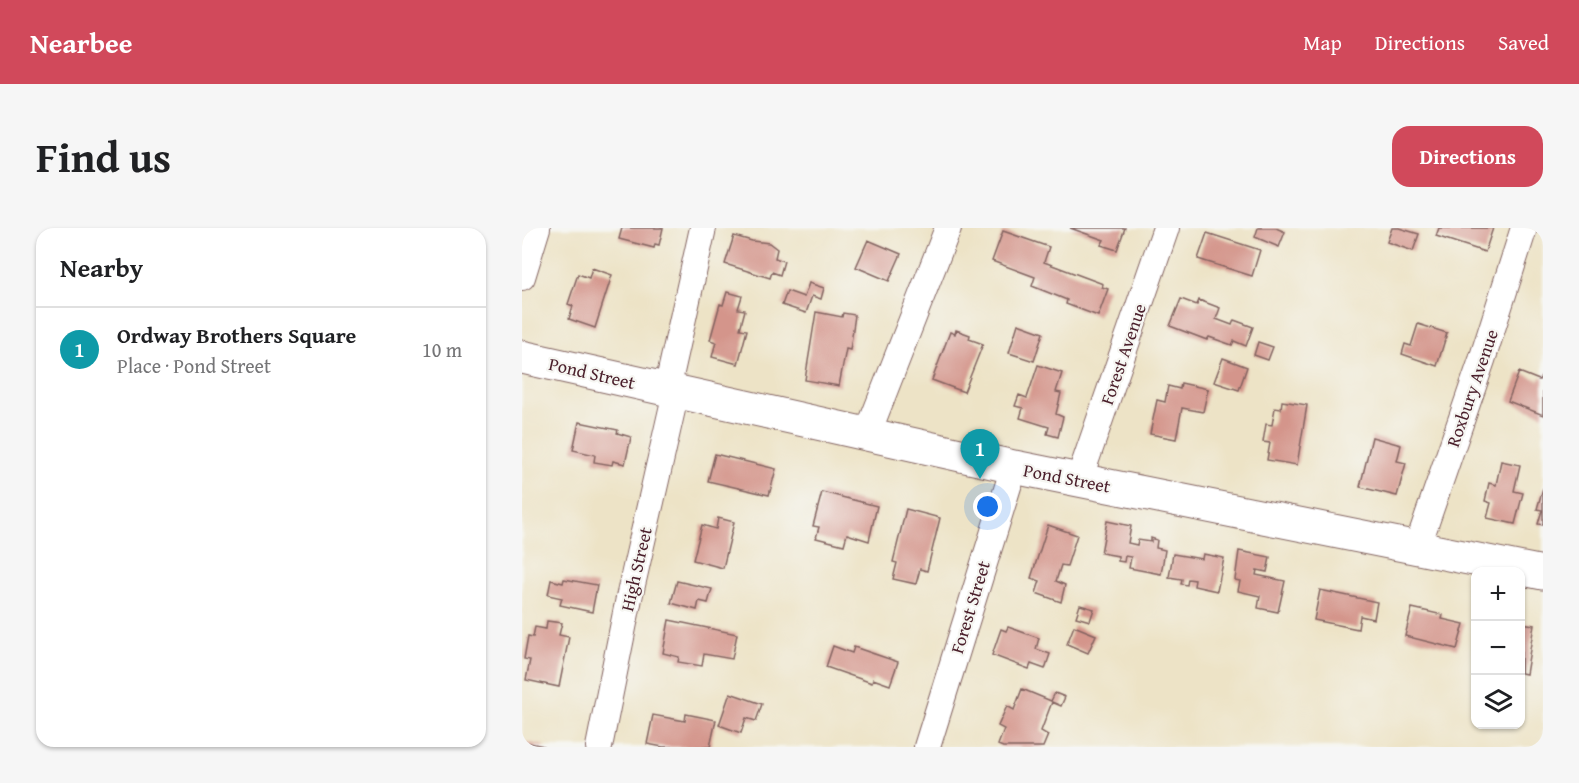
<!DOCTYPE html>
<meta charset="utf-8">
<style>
body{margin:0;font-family:"Gentium Book Plus",serif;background:#f6f6f6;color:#202124}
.controls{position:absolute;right:18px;bottom:18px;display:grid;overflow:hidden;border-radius:12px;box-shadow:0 2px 4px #0004}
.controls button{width:54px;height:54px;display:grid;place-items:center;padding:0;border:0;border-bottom:2px solid #e0e0e0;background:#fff;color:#202124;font:30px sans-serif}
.you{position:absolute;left:466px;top:279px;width:21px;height:21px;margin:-15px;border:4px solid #fff;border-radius:50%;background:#1a73e8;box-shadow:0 0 0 9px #1a73e833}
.badge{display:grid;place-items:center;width:39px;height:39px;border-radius:50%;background:#d1495b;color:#fff;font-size:20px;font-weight:700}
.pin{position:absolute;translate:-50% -50px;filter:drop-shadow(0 2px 3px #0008)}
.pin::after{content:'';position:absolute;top:32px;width:21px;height:18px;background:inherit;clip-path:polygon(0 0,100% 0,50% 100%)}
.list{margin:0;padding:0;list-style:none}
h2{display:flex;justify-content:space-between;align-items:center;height:78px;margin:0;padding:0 24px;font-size:26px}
h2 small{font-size:20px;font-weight:400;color:#757577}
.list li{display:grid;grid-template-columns:39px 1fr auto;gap:18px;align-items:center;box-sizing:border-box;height:84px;padding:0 24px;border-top:2px solid #e0e0e0}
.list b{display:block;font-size:22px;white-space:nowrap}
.list p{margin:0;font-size:20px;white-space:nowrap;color:#757577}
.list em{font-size:20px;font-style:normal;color:#757577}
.icon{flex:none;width:33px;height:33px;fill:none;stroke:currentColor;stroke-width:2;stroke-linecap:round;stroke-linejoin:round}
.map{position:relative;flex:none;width:1021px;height:519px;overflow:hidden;border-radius:18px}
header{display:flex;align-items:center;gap:36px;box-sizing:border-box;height:84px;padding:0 30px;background:#d1495b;color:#fff}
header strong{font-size:28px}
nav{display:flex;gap:33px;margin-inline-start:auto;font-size:21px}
.intro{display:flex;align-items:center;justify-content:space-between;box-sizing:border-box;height:144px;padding:0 36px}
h1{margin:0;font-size:42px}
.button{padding:15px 27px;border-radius:18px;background:#d1495b;color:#fff;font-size:21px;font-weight:700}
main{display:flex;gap:36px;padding:0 36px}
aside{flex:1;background:#fff;border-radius:18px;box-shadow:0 2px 4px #0004}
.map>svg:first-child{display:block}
.building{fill:#d4958b}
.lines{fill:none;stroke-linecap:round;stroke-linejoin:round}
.minor-casing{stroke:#836461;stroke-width:28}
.tertiary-casing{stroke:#836461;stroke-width:35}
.minor{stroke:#fff;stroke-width:26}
.tertiary{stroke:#fff;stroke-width:33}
.labels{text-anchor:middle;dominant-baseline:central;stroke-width:4.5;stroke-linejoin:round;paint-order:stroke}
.street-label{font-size:18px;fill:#4a1f2b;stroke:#f6f6f2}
</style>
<header>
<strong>Nearbee</strong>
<nav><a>Map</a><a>Directions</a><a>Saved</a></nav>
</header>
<div class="intro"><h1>Find us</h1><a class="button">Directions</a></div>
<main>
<aside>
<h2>Nearby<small></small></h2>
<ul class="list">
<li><span class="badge" style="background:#0f9aa8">1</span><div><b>Ordway Brothers Square</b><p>Place · Pond Street</p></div><em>10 m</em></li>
</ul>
</aside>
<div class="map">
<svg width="1021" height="519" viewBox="0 0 1021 519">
<rect width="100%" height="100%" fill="#f6f6f2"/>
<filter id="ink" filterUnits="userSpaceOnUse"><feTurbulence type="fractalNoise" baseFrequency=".0167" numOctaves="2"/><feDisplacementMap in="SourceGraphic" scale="12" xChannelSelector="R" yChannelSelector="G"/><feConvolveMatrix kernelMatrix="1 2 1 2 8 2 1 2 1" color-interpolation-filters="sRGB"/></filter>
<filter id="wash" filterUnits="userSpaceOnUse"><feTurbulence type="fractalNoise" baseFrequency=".008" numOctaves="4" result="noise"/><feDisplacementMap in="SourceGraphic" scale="24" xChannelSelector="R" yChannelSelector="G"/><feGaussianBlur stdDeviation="1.35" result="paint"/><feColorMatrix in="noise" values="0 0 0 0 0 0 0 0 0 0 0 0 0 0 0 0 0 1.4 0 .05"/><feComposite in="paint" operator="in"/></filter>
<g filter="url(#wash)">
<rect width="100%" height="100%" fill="#ede3c6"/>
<g id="blocks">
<path class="building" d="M 100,0 L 141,0 L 137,17 L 133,16 L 132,20 L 97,11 Z
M 548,0 L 603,0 L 595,22 L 579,17 L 582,12 Z
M 736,0 L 754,0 L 763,4 L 757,19 L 733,9 Z
M 870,0 L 877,0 L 897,6 L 891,23 L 865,14 Z
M 917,0 L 971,0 L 963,24 L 914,8 Z
M 481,3 L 527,19 L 522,34 L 581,56 L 580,59 L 586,61 L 576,88 L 544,76 L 545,72 L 510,58 L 513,49 L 470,33 Z
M 685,5 L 738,22 L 730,48 L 676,31 Z
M 212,8 L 230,13 L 247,15 L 255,21 L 253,30 L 262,33 L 258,47 L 250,44 L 248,50 L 203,36 Z
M 346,12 L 379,26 L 367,53 L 334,39 Z
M 70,40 L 90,47 L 73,100 L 47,91 L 51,78 L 46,76 L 56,46 L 67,50 Z
M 287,55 L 302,60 L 299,71 L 290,68 L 284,85 L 260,77 L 265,63 L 282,69 Z
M 205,64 L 220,68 L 216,81 L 223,82 L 218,101 L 225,102 L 216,136 L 190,129 L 194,114 L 188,112 L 198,76 L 201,77 Z
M 659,71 L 675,77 L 677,72 L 698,80 L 694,91 L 710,97 L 712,92 L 731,99 L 724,118 L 712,113 L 710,117 L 687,109 L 685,112 L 648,98 Z
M 294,84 L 320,89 L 321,85 L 333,87 L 328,122 L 324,121 L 317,158 L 283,152 Z
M 496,96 L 521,105 L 512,133 L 487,125 Z
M 896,96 L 925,105 L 915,138 L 880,126 L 883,116 L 889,118 Z
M 434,102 L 448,107 L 447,111 L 461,116 L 442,164 L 410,152 L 428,104 L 433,106 Z
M 736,114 L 751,119 L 746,132 L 732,127 Z
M 701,130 L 725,139 L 717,162 L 692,154 Z
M 516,137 L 540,145 L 534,164 L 539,165 L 534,186 L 541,189 L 536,209 L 525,206 L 527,199 L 498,190 L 501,180 L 493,178 L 497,167 L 505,170 Z
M 997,144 L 1017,152 L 1019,149 L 1021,149 L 1021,187 L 986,173 Z
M 659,155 L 686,161 L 681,184 L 660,180 L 654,211 L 628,206 L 635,172 L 643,174 L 646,158 L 658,161 Z
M 760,173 L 785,177 L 775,237 L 745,232 L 748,215 L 741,214 L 744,196 L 750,197 L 753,180 L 759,181 Z
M 57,194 L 96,202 L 95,205 L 109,209 L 103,236 L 91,233 L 90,237 L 72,234 L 73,227 L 51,222 Z
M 850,209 L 879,217 L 875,233 L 884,235 L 875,268 L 838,259 Z
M 193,226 L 254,241 L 247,267 L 186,253 Z
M 979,233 L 998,237 L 992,263 L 1001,265 L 993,296 L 965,290 L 969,275 L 963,273 L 967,255 L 974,257 Z
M 1021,260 L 1021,297 L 1016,296 L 1020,282 L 1015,281 Z
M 300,264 L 355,278 L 347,313 L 325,306 L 322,317 L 294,310 L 297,299 L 291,298 Z
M 384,281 L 418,290 L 405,343 L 398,341 L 394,356 L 371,351 L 375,335 L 371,334 Z
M 196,290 L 212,294 L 201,340 L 171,332 L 180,297 L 194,301 Z
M 585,293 L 609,298 L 606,315 L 615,317 L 616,312 L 629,314 L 629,310 L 635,312 L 634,320 L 643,322 L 639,346 L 607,340 L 609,329 L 603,328 L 602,334 L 596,333 L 596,328 L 579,325 Z
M 526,297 L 555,307 L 545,338 L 539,337 L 534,353 L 543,357 L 539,374 L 514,365 L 518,353 L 509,350 Z
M 717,323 L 748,329 L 745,344 L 735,342 L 734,347 L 763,353 L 756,384 L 736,380 L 738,368 L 716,363 L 718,353 L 713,352 Z
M 651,326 L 680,331 L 681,326 L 702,330 L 695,363 L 672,358 L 673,352 L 666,351 L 665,357 L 659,356 L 660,351 L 647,349 Z
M 42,351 L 75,357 L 70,384 L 38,377 L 40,370 L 26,367 L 29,352 L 41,355 Z
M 155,353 L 190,361 L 186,375 L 177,373 L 175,382 L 149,375 Z
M 798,362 L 855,374 L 852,391 L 838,388 L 836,401 L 792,392 Z
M 558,377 L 572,381 L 568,393 L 554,389 Z
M 890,380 L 921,387 L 920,391 L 942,396 L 935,421 L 883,408 Z
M 147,392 L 215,406 L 210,431 L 182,426 L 180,438 L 156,434 L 157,429 L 141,425 Z
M 25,393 L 40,395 L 37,407 L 47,409 L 37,459 L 4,452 L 8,432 L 2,431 L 6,408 L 11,409 L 13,399 L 24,401 Z
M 999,395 L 1012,397 L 1004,446 L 999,445 Z
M 552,398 L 574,407 L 566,425 L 545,416 Z
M 486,399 L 517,410 L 514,421 L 528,426 L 523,441 L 509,436 L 507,441 L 470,427 L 479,401 L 484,403 Z
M 311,418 L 330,425 L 332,419 L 376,434 L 368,457 L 351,451 L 350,455 L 304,439 Z
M 500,461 L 529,473 L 533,465 L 543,469 L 539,478 L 530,474 L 519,503 L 526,507 L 521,519 L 481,519 L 476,517 L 482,501 L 476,498 L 485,478 L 492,482 Z
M 208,465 L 240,476 L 234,493 L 224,490 L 219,505 L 197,497 Z
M 164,486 L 194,492 L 188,519 L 141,519 L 125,516 L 131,487 L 163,493 Z
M 3,514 L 22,518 L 22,519 L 2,519 Z"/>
</g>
</g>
<g filter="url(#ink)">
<use href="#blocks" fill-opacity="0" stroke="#836461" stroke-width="1.5"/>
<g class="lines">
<g class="minor-casing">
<path id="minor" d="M 0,49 L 15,0
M 145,162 L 181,0
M 345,207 L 426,0
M 557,252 L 644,0
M 895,320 L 960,132 L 1002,0
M 77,519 L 107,370 L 154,164
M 405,519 L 492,239"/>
</g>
<g class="tertiary-casing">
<path id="tertiary" d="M 0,129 L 492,239 L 1021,345"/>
</g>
<use href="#minor" class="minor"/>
<use href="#tertiary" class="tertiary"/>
</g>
</g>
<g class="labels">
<g class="street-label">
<text transform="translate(601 126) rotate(-71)">Forest Avenue</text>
<text transform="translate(70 145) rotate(13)">Pond Street</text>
<text transform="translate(950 160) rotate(-71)">Roxbury Avenue</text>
<text transform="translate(545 250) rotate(11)">Pond Street</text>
<text transform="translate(114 341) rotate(-77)">High Street</text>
<text transform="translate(448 379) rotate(-73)">Forest Street</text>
</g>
</g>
</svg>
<div class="controls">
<button>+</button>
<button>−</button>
<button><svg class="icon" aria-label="layers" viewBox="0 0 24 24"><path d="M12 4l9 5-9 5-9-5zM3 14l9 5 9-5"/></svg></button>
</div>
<div class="you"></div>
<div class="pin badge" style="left:458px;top:251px;background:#0f9aa8">1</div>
</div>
</main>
